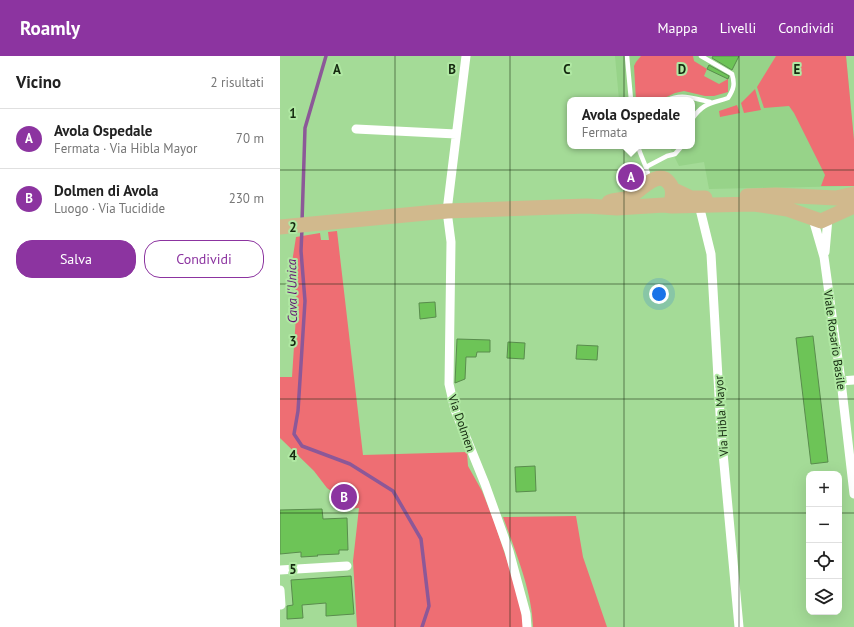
<!DOCTYPE html>
<html lang="it">
<meta charset="utf-8">
<style>
body{margin:0;font-family:"PT Sans",sans-serif;background:#f2f2f2;color:#222}
.controls{position:absolute;right:12px;bottom:12px;display:grid;overflow:hidden;border-radius:8px;box-shadow:0 4px 16px #0002}
.controls button{width:36px;height:36px;display:grid;place-items:center;padding:0;border:0;border-bottom:1px solid #e0e0e0;background:#fff;color:#222;font:20px sans-serif}
.you{position:absolute;left:379px;top:238px;width:14px;height:14px;margin:-10px;border:3px solid #fff;border-radius:50%;background:#1a73e8;box-shadow:0 0 0 6px #1a73e833}
.badge{display:grid;place-items:center;width:26px;height:26px;border-radius:50%;background:#8c34a0;color:#fff;font-size:13px;font-weight:700}
.pin{position:absolute;translate:-50% -50%;border:2px solid #fff;box-shadow:0 1px 4px #0006}
.popup{position:absolute;left:287px;top:41px;width:128px;height:52px;box-sizing:border-box;display:grid;place-content:center;border-radius:8px;background:#fff;filter:drop-shadow(0 1px 3px #0005);font-size:13px;white-space:nowrap;color:#767676}
.popup b{font-size:15px;color:#222}
.popup::after{content:'';position:absolute;left:50%;top:100%;margin-left:-8px;border:8px solid transparent;border-top-color:#fff}
.list{margin:0;padding:0;list-style:none}
h2{display:flex;justify-content:space-between;align-items:center;height:52px;margin:0;padding:0 16px;font-size:17px}
h2 small{font-size:13px;font-weight:400;color:#767676}
.list li{display:grid;grid-template-columns:26px 1fr auto;gap:12px;align-items:center;box-sizing:border-box;height:60px;padding:0 16px;border-top:1px solid #e0e0e0}
.list b{display:block;font-size:15px;white-space:nowrap}
.list p{margin:0;font-size:13px;white-space:nowrap;color:#767676}
.list em{font-size:13px;font-style:normal;color:#767676}
.actions{display:flex;gap:8px;padding:12px 16px}
.actions a{flex:1;padding:9px 0;border:1px solid #8c34a0;border-radius:16px;text-align:center;font-size:14px;color:#8c34a0}
.actions .main{background:#8c34a0;color:#fff}
.icon{flex:none;width:22px;height:22px;fill:none;stroke:currentColor;stroke-width:2;stroke-linecap:round;stroke-linejoin:round}
.map{position:relative;flex:none;width:574px;height:571px;overflow:hidden}
header{display:flex;align-items:center;gap:24px;box-sizing:border-box;height:56px;padding:0 20px;background:#8c34a0;color:#fff}
header strong{font-size:19px}
nav{display:flex;gap:22px;margin-inline-start:auto;font-size:14px}
main{display:flex}
aside{flex:1;background:#fff}
.map>svg:first-child{display:block}
.built{fill:#97d389}
.green{fill:#ee6e73}
.lines{fill:none;stroke-linecap:round;stroke-linejoin:round}
.stream{stroke:#8c5898;stroke-width:3.5}
.building{fill:#6dc457;stroke:#598c4d}
.lane{stroke:#fff;stroke-width:4.5}
.street{stroke:#fff;stroke-width:9}
.primary{stroke:#d1b98d;stroke-width:15}
.grid{fill:none;stroke:#152a10;stroke-width:1;stroke-opacity:0.55}
.labels{text-anchor:middle;dominant-baseline:central;stroke-width:4;stroke-linejoin:round;paint-order:stroke}
.street-label{font-size:12px;fill:#152a10;stroke:#b0e8a3}
.water-label{font-size:13px;font-style:italic;fill:#621373;stroke:#b0e8a3}
.grid-label{font-size:13px;text-anchor:middle;font-weight:bold;fill:#152a10;stroke:#b0e8a3;stroke-width:4;stroke-linejoin:round;paint-order:stroke}
</style>
<header>
<strong>Roamly</strong>
<nav><a>Mappa</a><a>Livelli</a><a>Condividi</a></nav>
</header>
<main>
<aside>
<h2>Vicino<small>2 risultati</small></h2>
<ul class="list">
<li><span class="badge">A</span><div><b>Avola Ospedale</b><p>Fermata · Via Hibla Mayor</p></div><em>70 m</em></li>
<li><span class="badge">B</span><div><b>Dolmen di Avola</b><p>Luogo · Via Tucidide</p></div><em>230 m</em></li>
</ul>
<div class="actions"><a class="main">Salva</a><a>Condividi</a></div>
</aside>
<div class="map">
<svg width="574" height="571" viewBox="0 0 574 571">
<rect width="100%" height="100%" fill="#a4db97"/>
<path class="built" d="M 335,0 L 566,0 L 574,84 L 574,130 L 429,133 L 424,106 L 399,110 L 389,90 L 412,90 L 412,44 L 339,44 Z"/>
<path class="green" d="M 361,0 L 413,0 L 414,5 L 427,13 L 424,20 L 439,28 L 448,23 L 448,36 L 434,40 L 425,40 L 404,35 L 395,37 L 380,44 L 356,44 L 354,10 L 356,6 Z
M 496,0 L 566,0 L 574,84 L 574,130 L 541,130 L 545,119 L 514,57 L 509,50 L 484,52 L 477,31 Z
M 475,33 L 481,54 L 464,57 L 461,47 Z
M 457,49 L 460,57 L 440,61 L 439,55 Z
M 57,175 L 83,399 L 187,396 L 188,410 L 202,435 L 214,465 L 237,535 L 244,571 L 77,571 L 73,505 L 79,452 L 64,453 L 57,439 L 47,432 L 34,415 L 0,382 L 0,321 L 12,321 L 17,245 L 15,232 L 10,219 L 16,181 L 40,177 L 41,184 L 49,184 L 48,176 Z
M 296,460 L 303,501 L 327,571 L 253,571 C 252,534 235,495 223,461 Z"/>
<g class="lines">
<path class="stream" d="M 22,166 L 25,72 L 46,0
M 22,172 L 21,195 L 25,245 L 18,355 L 14,378 L 22,390 L 70,408 L 113,435 L 141,483 L 149,550 L 142,571"/>
</g>
<path class="building" d="M 433,0 L 459,0 L 452,14 L 432,2 Z
M 429,9 L 449,20 L 448,23 L 427,13 Z
M 155,246 L 156,261 L 140,263 L 139,247 Z
M 533,280 L 548,406 L 531,408 L 516,282 Z
M 177,283 L 210,284 L 210,296 L 197,296 L 196,301 L 186,301 L 185,323 L 175,327 Z
M 228,286 L 245,287 L 244,303 L 227,302 Z
M 297,289 L 318,290 L 317,304 L 296,303 Z
M 255,410 L 256,435 L 236,436 L 235,411 Z
M 42,453 L 43,463 L 67,462 L 68,494 L 59,494 L 59,498 L 37,499 L 38,500 L 21,501 L 21,496 L 0,498 L 0,454 Z
M 71,520 L 74,558 L 46,560 L 46,547 L 22,549 L 23,562 L 7,563 L 7,550 L 13,549 L 11,524 Z"/>
<g class="lines">
<path class="lane" d="M 347,0 L 351,44
M 388,44 C 401,37 417,43 430,46
M 412,63 C 424,46 431,48 448,42 C 454,33 455,28 452,18 L 421,0
M 358,90 C 361,102 368,112 369,123
M 366,111 L 387,100 L 395,98 L 402,90"/>
<path class="street" d="M 186,0 L 167,155 L 171,186 L 169,328 L 175,354 L 205,428 L 229,495 L 246,558 L 247,571
M 76,73 L 176,78
M 419,149 L 431,198 L 441,375 L 459,571
M 533,163 L 544,201 L 561,325 L 574,438
M 545,196 L 548,162
M 561,325 L 574,324
M 0,514 L 67,510
M 0,534 L 1,549"/>
<path class="primary" d="M 392,133 L 411,142 L 425,142
M 467,140 L 496,139 L 556,142 L 574,138
M 329,146 C 335,144 342,144 348,142 C 359,136 378,112 389,127 C 393,131 393,136 392,142
M 0,171 L 167,155 L 307,150 L 337,152 L 384,149 L 392,150 L 474,148 L 507,153 L 541,165 L 574,150"/>
</g>
<path class="grid" d="M 115,0 L 115,571M 230,0 L 230,571M 344,0 L 344,571M 459,0 L 459,571M 0,114 L 574,114M 0,228 L 574,228M 0,343 L 574,343M 0,457 L 529,457M 559,457 L 574,457"/>
<g class="labels">
<g class="street-label">
<text transform="translate(555 284) rotate(82)">Viale Rosario Basile</text>
<text transform="translate(441 360) rotate(-94)">Via Hibla Mayor</text>
<text transform="translate(182 367) rotate(71)">Via Dolmen</text>
</g>
<g class="water-label">
<text transform="translate(12 235) rotate(-91)">Cava l'Unica</text>
</g>
</g>
<g class="grid-label">
<text x="57" y="18">A</text>
<text x="172" y="18">B</text>
<text x="287" y="18">C</text>
<text x="402" y="18">D</text>
<text x="517" y="18">E</text>
<text x="13" y="62">1</text>
<text x="13" y="176">2</text>
<text x="13" y="290">3</text>
<text x="13" y="404">4</text>
<text x="13" y="518">5</text>
</g>
</svg>
<div class="controls">
<button>+</button>
<button>−</button>
<button><svg class="icon" aria-label="locate" viewBox="0 0 24 24"><circle cx="12" cy="12" r="6"/><path d="M12 2v4M12 18v4M2 12h4M18 12h4"/></svg></button>
<button><svg class="icon" aria-label="layers" viewBox="0 0 24 24"><path d="M12 4l9 5-9 5-9-5zM3 14l9 5 9-5"/></svg></button>
</div>
<div class="you"></div>
<div class="pin badge" style="left:351px;top:121px">A</div>
<div class="popup"><b>Avola Ospedale</b>Fermata</div>
<div class="pin badge" style="left:64px;top:441px">B</div>
</div>
</main>
